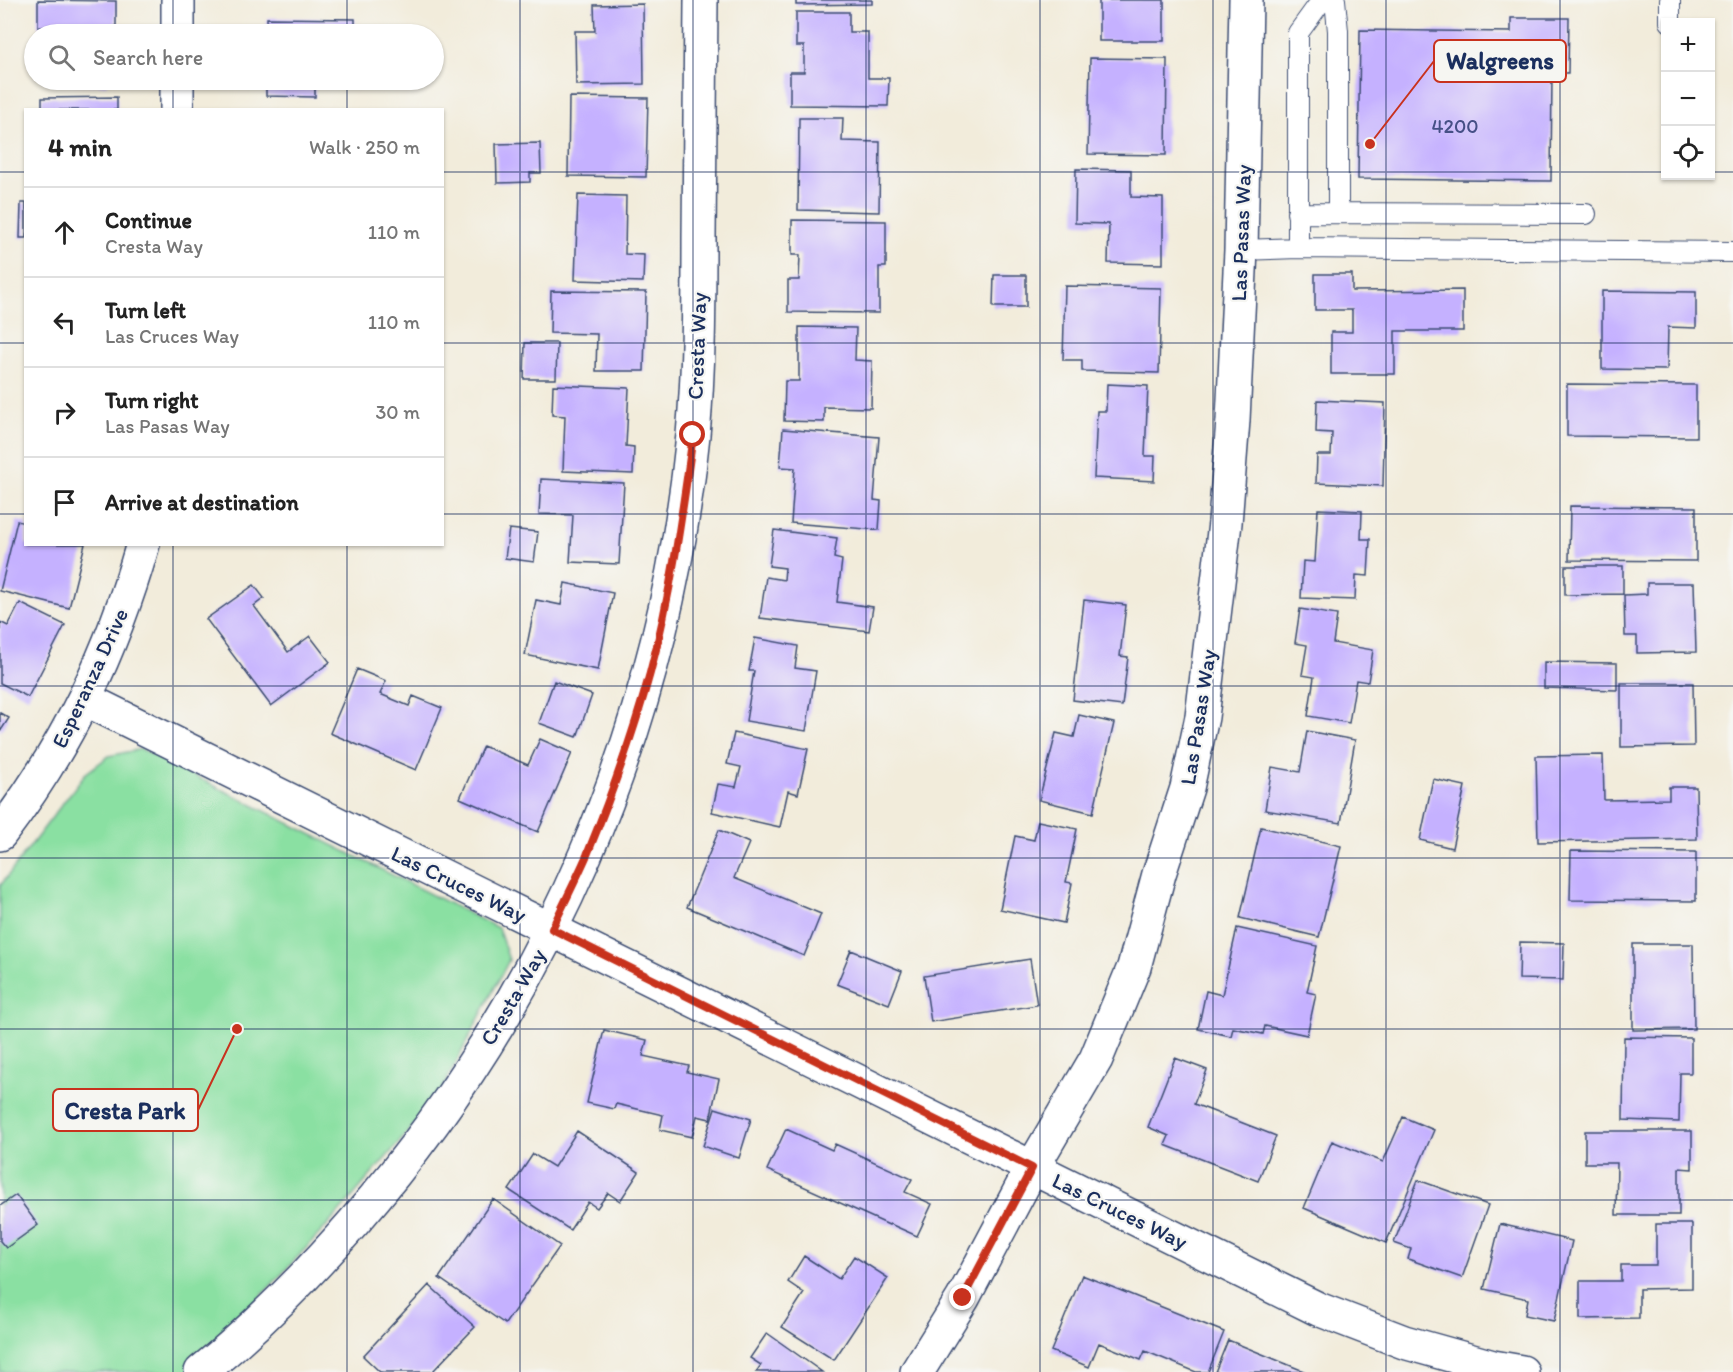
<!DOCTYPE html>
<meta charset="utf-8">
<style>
body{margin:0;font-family:Itim,sans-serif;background:#f2f2f2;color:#222}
.controls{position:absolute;right:18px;top:18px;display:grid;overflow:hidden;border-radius:0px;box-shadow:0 2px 4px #0004}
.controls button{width:54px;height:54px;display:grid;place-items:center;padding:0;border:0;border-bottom:2px solid #e0e0e0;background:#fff;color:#222;font:30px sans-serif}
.stop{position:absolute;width:18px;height:18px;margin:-14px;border:4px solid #c8321e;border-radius:50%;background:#fff}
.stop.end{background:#c8321e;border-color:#fff;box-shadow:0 2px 6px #0008}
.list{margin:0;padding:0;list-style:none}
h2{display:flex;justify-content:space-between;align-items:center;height:78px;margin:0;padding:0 24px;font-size:26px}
h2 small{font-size:20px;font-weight:400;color:#767676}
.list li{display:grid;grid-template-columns:39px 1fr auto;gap:18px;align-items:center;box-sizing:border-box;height:90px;padding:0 24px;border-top:2px solid #e0e0e0}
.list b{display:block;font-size:22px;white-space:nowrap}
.list p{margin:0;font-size:20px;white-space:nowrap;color:#767676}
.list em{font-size:20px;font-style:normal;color:#767676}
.icon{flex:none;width:33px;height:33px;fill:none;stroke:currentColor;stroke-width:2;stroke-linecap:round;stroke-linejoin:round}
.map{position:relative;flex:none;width:1733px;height:1372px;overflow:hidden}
.search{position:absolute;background:#fff;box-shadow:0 2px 4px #0004;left:24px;top:24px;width:420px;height:66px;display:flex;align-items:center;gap:15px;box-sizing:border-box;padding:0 21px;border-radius:33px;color:#767676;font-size:22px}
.panel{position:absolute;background:#fff;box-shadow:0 2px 4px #0004;left:24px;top:108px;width:420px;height:438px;border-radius:0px}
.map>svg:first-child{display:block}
.green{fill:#8ae0a2;stroke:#528880;stroke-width:1.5}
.building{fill:#c5b1ff}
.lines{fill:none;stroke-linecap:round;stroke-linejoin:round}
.service-casing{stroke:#3b4b71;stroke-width:22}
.minor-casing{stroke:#3b4b71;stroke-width:36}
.service{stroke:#fff;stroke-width:20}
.minor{stroke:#fff;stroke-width:33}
.route{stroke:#c8321e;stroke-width:8}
.grid{fill:none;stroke:#1b2f5e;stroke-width:1.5;stroke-opacity:0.55}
.labels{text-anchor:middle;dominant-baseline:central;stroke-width:4.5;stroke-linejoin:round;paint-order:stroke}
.number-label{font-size:20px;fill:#465086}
.street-label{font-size:22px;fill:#1b2f5e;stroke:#f6f6f2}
.leader{fill:none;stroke:#c8321e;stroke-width:2}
.callout-dot{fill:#c8321e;stroke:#f6f6f2;stroke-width:2}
.callout{fill:#f6f6f2;stroke:#c8321e;stroke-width:2}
.callout-label{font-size:24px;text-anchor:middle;font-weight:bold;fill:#1b2f5e}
</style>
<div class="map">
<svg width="1733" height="1372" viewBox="0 0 1733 1372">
<rect width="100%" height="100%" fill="#f6f6f2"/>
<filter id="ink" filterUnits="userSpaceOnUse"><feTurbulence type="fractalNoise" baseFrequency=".0167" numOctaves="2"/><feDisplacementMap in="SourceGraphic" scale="12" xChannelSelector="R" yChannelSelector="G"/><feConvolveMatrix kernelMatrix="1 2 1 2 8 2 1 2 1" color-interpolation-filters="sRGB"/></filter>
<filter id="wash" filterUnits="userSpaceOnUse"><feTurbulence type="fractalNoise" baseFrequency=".008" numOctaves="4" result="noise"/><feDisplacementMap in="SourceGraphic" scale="24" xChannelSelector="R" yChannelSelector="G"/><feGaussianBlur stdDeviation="1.35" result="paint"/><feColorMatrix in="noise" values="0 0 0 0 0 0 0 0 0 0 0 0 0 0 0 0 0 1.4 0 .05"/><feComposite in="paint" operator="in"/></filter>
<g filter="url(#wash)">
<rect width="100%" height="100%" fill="#f2ecdb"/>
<path class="green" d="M 141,749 L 498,928 L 509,960 L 438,1097 L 335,1217 L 190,1372 L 0,1372 L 0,886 L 85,774 L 109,756 Z"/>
<g id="blocks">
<path class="building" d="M 38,0 L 116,1 L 116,34 L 65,34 L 66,28 L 38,27 Z
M 796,0 L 872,0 L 872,4 L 796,5 Z
M 1099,0 L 1164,0 L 1164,41 L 1099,41 Z
M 643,4 L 644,84 L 576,85 L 575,31 L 595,31 L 594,5 Z
M 796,12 L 849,12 L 849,32 L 868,32 L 868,78 L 889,78 L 888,106 L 790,105 L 790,72 L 804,72 L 804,46 L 796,46 Z
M 267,18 L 355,19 L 355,34 L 267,34 Z
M 1511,18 L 1569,18 L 1568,73 L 1552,73 L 1551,181 L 1358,179 L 1360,30 L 1511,32 Z
M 1090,58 L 1167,59 L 1166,155 L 1088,154 Z
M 64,80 L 107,80 L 107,85 L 64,84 Z
M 266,80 L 315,80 L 315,97 L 266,96 Z
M 117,97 L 117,110 L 42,110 L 42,98 Z
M 569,97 L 648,98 L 646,177 L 568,176 Z
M 799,118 L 843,118 L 842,141 L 880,142 L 879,212 L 798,210 Z
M 540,143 L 541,173 L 530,173 L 530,182 L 497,183 L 496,144 Z
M 1076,169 L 1131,170 L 1131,197 L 1163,198 L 1163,264 L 1108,263 L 1109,224 L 1075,223 Z
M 578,195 L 626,196 L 625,254 L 644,255 L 643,282 L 575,280 Z
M 21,203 L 26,203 L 26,238 L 20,238 Z
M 792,220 L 886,221 L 886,267 L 879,267 L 879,313 L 788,312 L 788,280 L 799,280 L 800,255 L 792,255 Z
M 1315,274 L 1352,274 L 1352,291 L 1463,290 L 1463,331 L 1395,331 L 1395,374 L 1331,374 L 1331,332 L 1352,332 L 1352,310 L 1315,310 Z
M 994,275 L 1026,275 L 1026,307 L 993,307 Z
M 1065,286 L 1161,288 L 1159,373 L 1082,371 L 1082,360 L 1063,360 Z
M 551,291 L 646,292 L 644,371 L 596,371 L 597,334 L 550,333 Z
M 1602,291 L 1696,292 L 1696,328 L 1668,327 L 1667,370 L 1602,369 Z
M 799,327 L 856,328 L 855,360 L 872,361 L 871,408 L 824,407 L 824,422 L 784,421 L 785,381 L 799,381 Z
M 525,343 L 557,343 L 556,379 L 524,379 Z
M 1107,384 L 1148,386 L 1145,456 L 1155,456 L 1154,481 L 1094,478 L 1097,411 L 1106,411 Z
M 1567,384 L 1696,385 L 1696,437 L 1567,436 Z
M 553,385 L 629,388 L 626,446 L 634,447 L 633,474 L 563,471 L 565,416 L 552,415 Z
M 1317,400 L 1385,403 L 1383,486 L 1316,483 L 1317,455 L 1331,455 L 1332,433 L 1316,432 Z
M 783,429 L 879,437 L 874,500 L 881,501 L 879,530 L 791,523 L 795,468 L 780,467 Z
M 541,479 L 624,483 L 619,564 L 570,562 L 573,515 L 539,514 Z
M 1570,506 L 1696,507 L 1696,561 L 1569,560 Z
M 1318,509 L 1362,511 L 1361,539 L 1370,539 L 1368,576 L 1356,575 L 1355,600 L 1301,598 L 1303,561 L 1315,562 Z
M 17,521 L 26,523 L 26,544 L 85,544 L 69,608 L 0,591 Z
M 509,529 L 538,532 L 534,562 L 505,558 Z
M 774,530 L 837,538 L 834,558 L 842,560 L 837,602 L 873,607 L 869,631 L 760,618 L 766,577 L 784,580 L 785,568 L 769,566 Z
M 1565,566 L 1623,566 L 1623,594 L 1565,595 Z
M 565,583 L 613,593 L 598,670 L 525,655 L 536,600 L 561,605 Z
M 1647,583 L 1694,583 L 1696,652 L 1637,653 L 1637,636 L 1625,636 L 1624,595 L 1647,594 Z
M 254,585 L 264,598 L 254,606 L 288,652 L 310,636 L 330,662 L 271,706 L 206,619 Z
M 1084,600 L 1126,605 L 1120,656 L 1128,657 L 1122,706 L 1073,700 Z
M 20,603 L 65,625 L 28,697 L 0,683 L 0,622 L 8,626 Z
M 1300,609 L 1337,615 L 1333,643 L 1373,650 L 1368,682 L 1356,680 L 1349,723 L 1308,716 L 1314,677 L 1302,675 L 1307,645 L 1295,643 Z
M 755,638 L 798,646 L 795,668 L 816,671 L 806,731 L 746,721 L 754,671 L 749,671 Z
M 1544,662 L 1617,663 L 1617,690 L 1544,688 Z
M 357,669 L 386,681 L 380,694 L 409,706 L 413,696 L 442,708 L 416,770 L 330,733 Z
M 554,681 L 592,695 L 577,737 L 539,723 Z
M 1621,683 L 1693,683 L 1694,746 L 1621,747 Z
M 0,713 L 9,718 L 0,732 Z
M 1079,715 L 1114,723 L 1093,813 L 1039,800 L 1056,733 L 1074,737 Z
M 1307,731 L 1355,740 L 1341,823 L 1265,810 L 1272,767 L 1300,772 Z
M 734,733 L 808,749 L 798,794 L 788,791 L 780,827 L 712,812 L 718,784 L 736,787 L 741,767 L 727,764 Z
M 540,739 L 572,753 L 538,832 L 460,798 L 483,746 L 528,765 Z
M 1603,755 L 1604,800 L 1669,799 L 1669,787 L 1696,787 L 1697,839 L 1538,842 L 1536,756 Z
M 1433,779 L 1465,786 L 1452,848 L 1420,840 Z
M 1038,821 L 1077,829 L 1066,882 L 1072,883 L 1064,923 L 1000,909 L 1015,836 L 1034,840 Z
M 1261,827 L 1341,846 L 1319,937 L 1240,918 Z
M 719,830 L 749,843 L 734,878 L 821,914 L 804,956 L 687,907 Z
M 1571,851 L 1696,852 L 1696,901 L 1570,900 Z
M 1237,928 L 1317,946 L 1307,992 L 1316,994 L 1307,1035 L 1265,1026 L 1263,1034 L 1233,1028 L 1231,1036 L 1198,1029 L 1206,991 L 1222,995 Z
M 1520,942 L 1564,943 L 1563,980 L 1519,979 Z
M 1633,944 L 1693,944 L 1694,1029 L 1633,1030 Z
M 851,950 L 902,971 L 889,1004 L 837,984 Z
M 1030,959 L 1037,1005 L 931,1022 L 924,976 Z
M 604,1030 L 647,1040 L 643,1056 L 689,1066 L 687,1072 L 719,1079 L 710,1119 L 697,1116 L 692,1137 L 660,1130 L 663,1115 L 616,1104 L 614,1109 L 587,1103 Z
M 1624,1037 L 1691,1038 L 1691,1073 L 1680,1073 L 1679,1122 L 1623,1120 Z
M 1175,1058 L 1207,1070 L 1194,1104 L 1276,1136 L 1258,1181 L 1165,1145 L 1169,1136 L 1148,1127 Z
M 715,1108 L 751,1119 L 739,1158 L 703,1146 Z
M 1403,1117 L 1434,1130 L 1386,1243 L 1304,1208 L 1332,1141 L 1383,1162 Z
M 786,1129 L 832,1150 L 835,1144 L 912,1179 L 905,1192 L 932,1204 L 917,1236 L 890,1224 L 889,1225 L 767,1170 Z
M 577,1131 L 639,1172 L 620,1201 L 608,1193 L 597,1208 L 588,1202 L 570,1230 L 509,1190 L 533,1154 L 554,1167 Z
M 1585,1131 L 1692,1131 L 1692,1169 L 1679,1168 L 1679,1215 L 1616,1215 L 1617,1163 L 1585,1163 Z
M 1418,1180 L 1488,1205 L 1462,1278 L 1408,1259 L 1411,1249 L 1394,1243 Z
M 16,1195 L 38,1225 L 6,1248 L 0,1241 L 0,1206 Z
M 493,1199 L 560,1246 L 505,1324 L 439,1278 Z
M 1500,1224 L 1572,1241 L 1554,1321 L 1525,1315 L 1528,1299 L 1484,1289 Z
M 1656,1224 L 1692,1224 L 1692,1288 L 1639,1289 L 1639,1318 L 1580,1319 L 1580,1281 L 1621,1281 L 1621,1265 L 1656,1265 Z
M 804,1256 L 839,1279 L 854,1256 L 888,1278 L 834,1360 L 782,1327 L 804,1293 L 788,1282 Z
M 1082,1275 L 1224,1332 L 1208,1372 L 1196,1372 L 1145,1351 L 1141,1360 L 1099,1343 L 1089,1367 L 1051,1351 Z
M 429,1285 L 475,1327 L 432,1372 L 380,1372 L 363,1356 Z
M 767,1333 L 822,1372 L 756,1372 L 761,1365 L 750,1358 Z
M 1228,1340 L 1306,1372 L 1215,1372 Z"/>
</g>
</g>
<g filter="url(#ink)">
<use href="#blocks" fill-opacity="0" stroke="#3b4b71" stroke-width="1.5"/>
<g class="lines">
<g class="service-casing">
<path id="service" d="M 1335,0 L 1338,31 L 1338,213
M 1670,22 L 1670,0
M 1297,213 L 1586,214
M 1298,248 L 1298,33 L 1322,0
M 1241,250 L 1298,248 L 1733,252"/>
</g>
<g class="minor-casing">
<path id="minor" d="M 178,34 L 178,0
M 177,110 L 177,80
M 85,699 L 1318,1309 L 1404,1342 L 1493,1367 L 1522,1372
M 0,834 C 68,745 112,652 143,544
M 201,1372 C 256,1327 307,1276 354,1222 C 547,1001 664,728 693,435 C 699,370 699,303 699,237 C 700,158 701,79 701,0
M 917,1372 L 963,1298 L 1032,1168 L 1096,1059 L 1134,967 L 1159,874 L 1187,788 L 1202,717 L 1225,523 L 1233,420 L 1241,250 L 1246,0"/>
</g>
<use href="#service" class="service"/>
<use href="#minor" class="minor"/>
</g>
</g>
<g class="lines" filter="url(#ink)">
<path class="route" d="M 693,435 C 682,515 671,595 650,673 C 633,735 611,796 587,855 C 576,880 563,905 552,929 L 1032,1168 L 963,1298"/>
</g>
<path class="grid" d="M 173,0 L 173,34M 347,0 L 347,34M 520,0 L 520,1372M 693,0 L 693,1372M 866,0 L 866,1372M 1040,0 L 1040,1372M 1213,0 L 1213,1372M 1386,0 L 1386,1372M 1560,0 L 1560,1372M 173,80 L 173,110M 347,80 L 347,110M 0,172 L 26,172M 442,172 L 1666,172M 1710,172 L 1733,172M 0,343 L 26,343M 442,343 L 1733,343M 0,514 L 26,514M 442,514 L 1733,514M 173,544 L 173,1372M 347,544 L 347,1372M 0,686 L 1733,686M 0,858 L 1733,858M 0,1029 L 1733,1029M 0,1200 L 1733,1200"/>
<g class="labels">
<g class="number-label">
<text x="1455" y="126">4200</text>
</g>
<g class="street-label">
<text transform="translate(1241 233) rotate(-88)">Las Pasas Way</text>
<text transform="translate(697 346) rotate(-88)">Cresta Way</text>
<text transform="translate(90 678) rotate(-65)">Esperanza Drive</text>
<text transform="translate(1198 717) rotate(-81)">Las Pasas Way</text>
<text transform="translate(459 884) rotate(26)">Las Cruces Way</text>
<text transform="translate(513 997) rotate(-60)">Cresta Way</text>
<text transform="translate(1120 1211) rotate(26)">Las Cruces Way</text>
</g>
</g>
<path class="leader" d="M1370 144L1434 61M237 1029L198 1110"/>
<g class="callout-dot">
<circle cx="1370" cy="144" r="6"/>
<circle cx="237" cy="1029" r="6"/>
</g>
<g class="callout">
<rect x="1434" y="40" width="132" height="42" rx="6"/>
<rect x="53" y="1089" width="145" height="42" rx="6"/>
</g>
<g class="callout-label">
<text x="1500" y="69">Walgreens</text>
<text x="125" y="1119">Cresta Park</text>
</g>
</svg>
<div class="controls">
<button>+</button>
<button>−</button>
<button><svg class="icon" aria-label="locate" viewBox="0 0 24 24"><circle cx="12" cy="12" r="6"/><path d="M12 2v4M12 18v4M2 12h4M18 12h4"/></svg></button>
</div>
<div class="stop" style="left:693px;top:435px"></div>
<div class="stop end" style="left:963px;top:1298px"></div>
<div class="search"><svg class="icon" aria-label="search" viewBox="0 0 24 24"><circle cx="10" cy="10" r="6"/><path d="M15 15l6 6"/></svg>Search here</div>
<section class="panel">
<h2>4 min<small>Walk · 250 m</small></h2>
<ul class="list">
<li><svg class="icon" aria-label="ahead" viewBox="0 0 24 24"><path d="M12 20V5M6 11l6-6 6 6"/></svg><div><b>Continue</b><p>Cresta Way</p></div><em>110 m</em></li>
<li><svg class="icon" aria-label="left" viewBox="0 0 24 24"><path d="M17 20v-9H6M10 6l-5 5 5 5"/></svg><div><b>Turn left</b><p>Las Cruces Way</p></div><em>110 m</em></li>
<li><svg class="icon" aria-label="right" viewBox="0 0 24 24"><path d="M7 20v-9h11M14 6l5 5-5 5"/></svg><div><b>Turn right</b><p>Las Pasas Way</p></div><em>30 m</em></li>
<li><svg class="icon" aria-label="arrive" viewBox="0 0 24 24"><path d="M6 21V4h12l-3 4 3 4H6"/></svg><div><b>Arrive at destination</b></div></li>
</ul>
</section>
</div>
